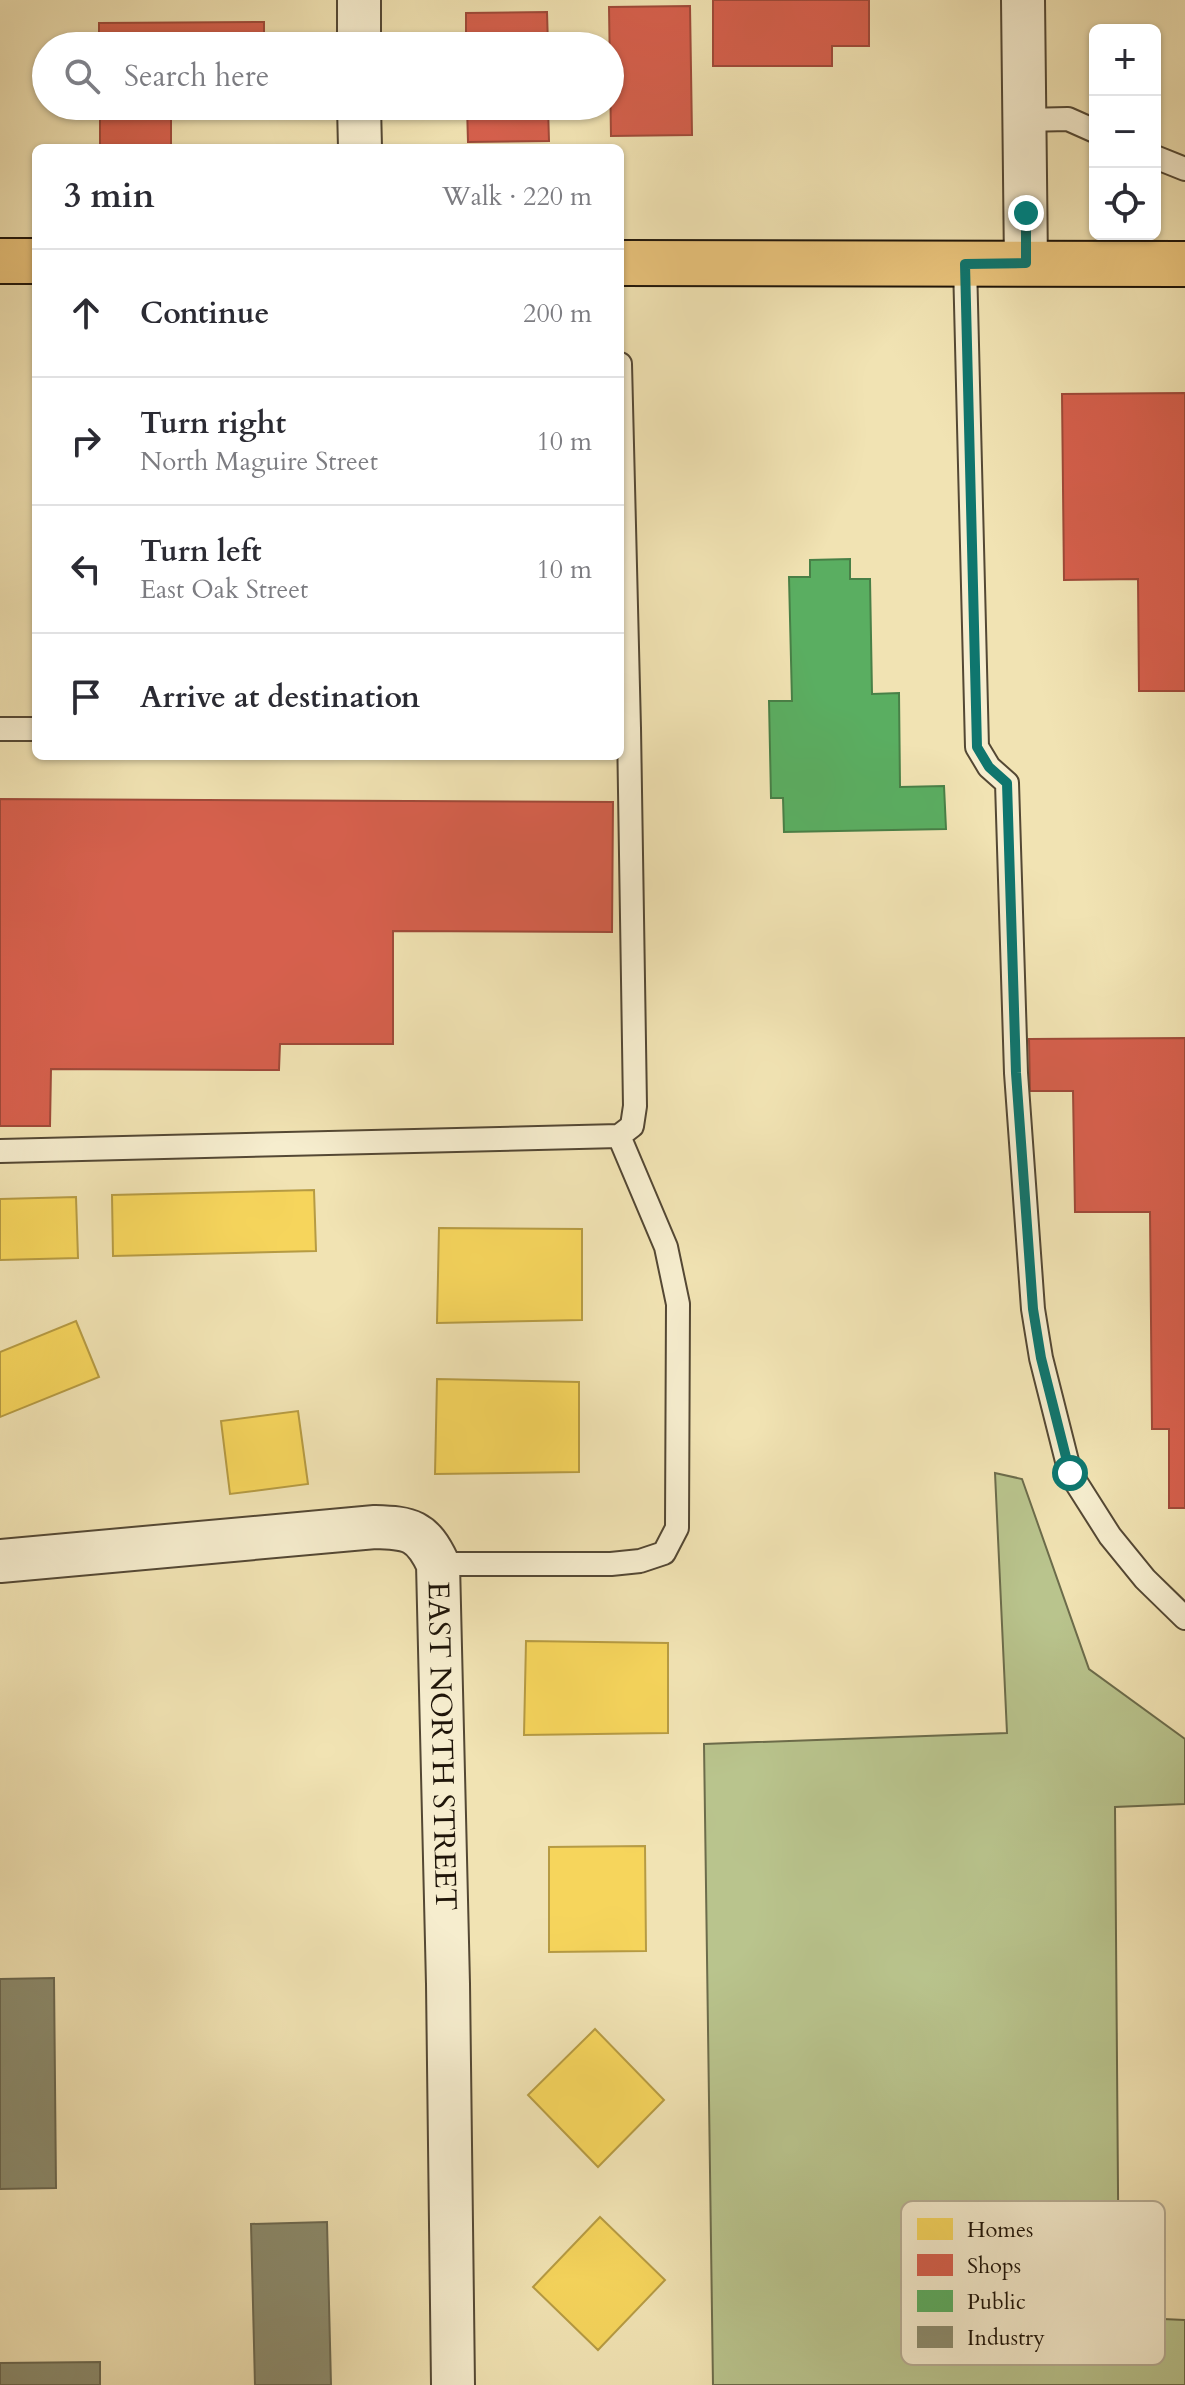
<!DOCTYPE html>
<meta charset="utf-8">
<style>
body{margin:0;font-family:Cardo,serif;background:#f7f7f7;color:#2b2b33}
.controls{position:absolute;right:24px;top:24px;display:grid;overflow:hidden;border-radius:12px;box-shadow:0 2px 6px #0004}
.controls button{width:72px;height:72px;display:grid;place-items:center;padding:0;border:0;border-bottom:2px solid #e1e1e2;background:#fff;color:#2b2b33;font:40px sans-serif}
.stop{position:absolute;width:24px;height:24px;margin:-18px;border:6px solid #0f766e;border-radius:50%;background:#fff}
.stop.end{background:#0f766e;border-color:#fff;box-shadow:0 2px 8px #0008}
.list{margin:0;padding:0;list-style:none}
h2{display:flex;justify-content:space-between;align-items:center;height:104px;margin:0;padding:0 32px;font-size:34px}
h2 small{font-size:26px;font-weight:400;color:#7c7c81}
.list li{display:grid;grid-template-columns:52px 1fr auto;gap:24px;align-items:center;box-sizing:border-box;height:128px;padding:0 32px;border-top:2px solid #e1e1e2}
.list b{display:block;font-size:30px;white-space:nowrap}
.list p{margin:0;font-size:26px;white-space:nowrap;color:#7c7c81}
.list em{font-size:26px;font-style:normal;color:#7c7c81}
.icon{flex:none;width:44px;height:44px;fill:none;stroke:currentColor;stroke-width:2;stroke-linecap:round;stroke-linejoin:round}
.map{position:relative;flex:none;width:1185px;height:2385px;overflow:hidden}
.search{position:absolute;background:#fff;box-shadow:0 2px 6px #0004;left:32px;top:32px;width:592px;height:88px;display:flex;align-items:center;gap:20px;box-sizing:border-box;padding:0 28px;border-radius:44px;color:#7c7c81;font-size:30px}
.panel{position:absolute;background:#fff;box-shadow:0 2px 6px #0004;left:32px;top:144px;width:592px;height:616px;border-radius:12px}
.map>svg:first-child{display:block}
.green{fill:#b9c48d;stroke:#6c6c4b;stroke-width:2}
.homes{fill:#f6d55c;stroke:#b69b43;stroke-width:2}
.shops{fill:#d6604d;stroke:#9f4a39;stroke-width:2}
.public{fill:#5aae61;stroke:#488047;stroke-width:2}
.industry{fill:#8c8c6e;stroke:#6b6850;stroke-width:2}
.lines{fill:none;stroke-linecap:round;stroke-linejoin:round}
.service-casing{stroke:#544834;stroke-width:26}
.minor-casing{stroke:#544834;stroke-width:46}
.primary-casing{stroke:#1f1509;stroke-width:48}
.service{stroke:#f6edce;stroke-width:22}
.minor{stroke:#f6edce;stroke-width:42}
.primary{stroke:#e8c27a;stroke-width:44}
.route{stroke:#0f766e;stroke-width:10}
.labels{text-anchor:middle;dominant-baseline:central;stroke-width:8;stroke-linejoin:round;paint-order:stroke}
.street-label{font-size:30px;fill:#1f1509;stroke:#f6edce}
.key{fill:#f6edce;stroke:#b6ac93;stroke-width:2}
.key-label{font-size:22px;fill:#1f1509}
</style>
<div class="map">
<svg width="1185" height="2385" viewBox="0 0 1185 2385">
<rect width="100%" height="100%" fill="#f1e3b3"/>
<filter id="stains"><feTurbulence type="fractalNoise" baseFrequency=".0025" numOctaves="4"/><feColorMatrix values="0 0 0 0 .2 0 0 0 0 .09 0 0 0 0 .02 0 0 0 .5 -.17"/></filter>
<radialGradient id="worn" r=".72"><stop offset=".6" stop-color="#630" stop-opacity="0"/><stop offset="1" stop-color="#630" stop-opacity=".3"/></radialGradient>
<path class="green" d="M 995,1473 L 1022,1479 L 1089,1669 L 1185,1739 L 1185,1804 L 1115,1807 L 1119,2317 L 1185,2320 L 1185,2385 L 713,2385 L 704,1744 L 1007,1733 Z"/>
<path class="homes" d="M 314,1190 L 316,1251 L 113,1256 L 112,1195 Z
M 76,1197 L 78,1258 L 0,1260 L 0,1199 Z
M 439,1228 L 582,1229 L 582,1320 L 437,1323 Z
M 76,1321 L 99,1377 L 0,1417 L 0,1352 Z
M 437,1379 L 579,1382 L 579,1472 L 435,1474 Z
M 298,1411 L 308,1484 L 230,1494 L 221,1421 Z
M 526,1641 L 668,1643 L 668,1733 L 524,1735 Z
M 645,1846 L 646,1951 L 549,1952 L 549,1847 Z
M 595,2029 L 664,2100 L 598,2167 L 528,2095 Z
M 600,2217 L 665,2280 L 598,2350 L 533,2287 Z"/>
<path class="shops" d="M 713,0 L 869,0 L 869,46 L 832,46 L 832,66 L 713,66 Z
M 690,6 L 692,135 L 611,136 L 609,7 Z
M 547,12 L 548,46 L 466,46 L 466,13 Z
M 264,22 L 264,46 L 99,46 L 99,23 Z
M 100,106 L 171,106 L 171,148 L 100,148 Z
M 467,106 L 548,106 L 549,141 L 468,142 Z
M 1185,393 L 1185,691 L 1139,691 L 1138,579 L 1064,580 L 1062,394 Z
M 0,799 L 613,802 L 612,932 L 393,931 L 393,1044 L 280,1044 L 279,1070 L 51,1069 L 50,1126 L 0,1126 Z
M 1185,1038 L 1185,1508 L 1169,1508 L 1169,1429 L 1152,1429 L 1150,1212 L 1075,1212 L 1073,1091 L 1030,1091 L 1029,1039 Z"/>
<path class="public" d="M 850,559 L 850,579 L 870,579 L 872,694 L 899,693 L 900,787 L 944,786 L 946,829 L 784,832 L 783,798 L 771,798 L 769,701 L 792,701 L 789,577 L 810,577 L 810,560 Z"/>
<path class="industry" d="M 54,1978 L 56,2188 L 0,2189 L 0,1979 Z
M 327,2222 L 331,2385 L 255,2385 L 251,2224 Z
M 100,2362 L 100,2385 L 0,2385 L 0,2363 Z"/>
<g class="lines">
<g class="service-casing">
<path id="service" d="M 1025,120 L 1068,119 L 1095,131
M 1155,157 L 1185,169
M 965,264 L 977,747 L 989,767 L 1007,783 L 1016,1073 L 1033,1309 L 1041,1358 L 1070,1473 L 1110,1536 L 1145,1579 L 1185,1618
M 620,364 L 629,728 L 620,728
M 0,729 L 36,729
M 0,1151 L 619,1136 L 632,1126 L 635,1106 L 629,728
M 438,1564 L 611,1564 L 640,1561 L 664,1553 L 677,1528 L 678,1304 L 666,1247 L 619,1136"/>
</g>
<g class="minor-casing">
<g id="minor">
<path d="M 359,0 L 359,46"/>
<path d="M 1023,0 L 1026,263"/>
<path d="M 359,106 L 360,148"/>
<path id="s1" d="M 0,1561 L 375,1527 C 410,1528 422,1530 438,1564 L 448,1984 L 453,2385"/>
</g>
</g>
<g class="primary-casing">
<path id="primary" d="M 0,261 L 36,261
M 620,263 L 1185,264"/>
</g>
<use href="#service" class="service"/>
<use href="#minor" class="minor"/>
<use href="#primary" class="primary"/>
</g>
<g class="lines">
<path class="route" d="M 1026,213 L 1026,263 L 965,264 L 977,747 L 989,767 L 1007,783 L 1016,1073 L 1033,1309 L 1041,1358 L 1070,1473"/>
</g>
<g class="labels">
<g class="street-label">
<text stroke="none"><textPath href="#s1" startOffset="638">EAST NORTH STREET</textPath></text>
</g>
</g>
<rect x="901" y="2201" width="264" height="164" rx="12" class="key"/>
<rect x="917" y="2218" width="36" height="22" fill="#f6d55c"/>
<rect x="917" y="2254" width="36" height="22" fill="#d6604d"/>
<rect x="917" y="2290" width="36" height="22" fill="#5aae61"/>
<rect x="917" y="2326" width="36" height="22" fill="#8c8c6e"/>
<g class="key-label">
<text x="967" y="2237">Homes</text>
<text x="967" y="2273">Shops</text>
<text x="967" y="2309">Public</text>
<text x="967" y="2345">Industry</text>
</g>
<rect width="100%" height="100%" filter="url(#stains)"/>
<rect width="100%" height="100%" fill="url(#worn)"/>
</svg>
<div class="controls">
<button>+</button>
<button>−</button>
<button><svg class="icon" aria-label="locate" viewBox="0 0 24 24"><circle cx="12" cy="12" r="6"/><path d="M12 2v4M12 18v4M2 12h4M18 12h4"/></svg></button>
</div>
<div class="stop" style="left:1070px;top:1473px"></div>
<div class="stop end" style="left:1026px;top:213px"></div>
<div class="search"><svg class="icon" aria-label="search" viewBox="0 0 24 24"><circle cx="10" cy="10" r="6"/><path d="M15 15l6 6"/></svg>Search here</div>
<section class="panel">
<h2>3 min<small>Walk · 220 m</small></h2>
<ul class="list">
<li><svg class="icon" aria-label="ahead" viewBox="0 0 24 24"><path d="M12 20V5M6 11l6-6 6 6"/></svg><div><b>Continue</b></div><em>200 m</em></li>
<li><svg class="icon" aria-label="right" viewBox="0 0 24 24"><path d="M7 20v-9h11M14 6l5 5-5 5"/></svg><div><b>Turn right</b><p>North Maguire Street</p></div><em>10 m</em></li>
<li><svg class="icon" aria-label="left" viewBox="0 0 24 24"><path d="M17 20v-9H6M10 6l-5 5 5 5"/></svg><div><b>Turn left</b><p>East Oak Street</p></div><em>10 m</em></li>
<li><svg class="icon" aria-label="arrive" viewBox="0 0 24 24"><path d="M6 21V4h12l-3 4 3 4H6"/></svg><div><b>Arrive at destination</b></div></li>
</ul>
</section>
</div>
